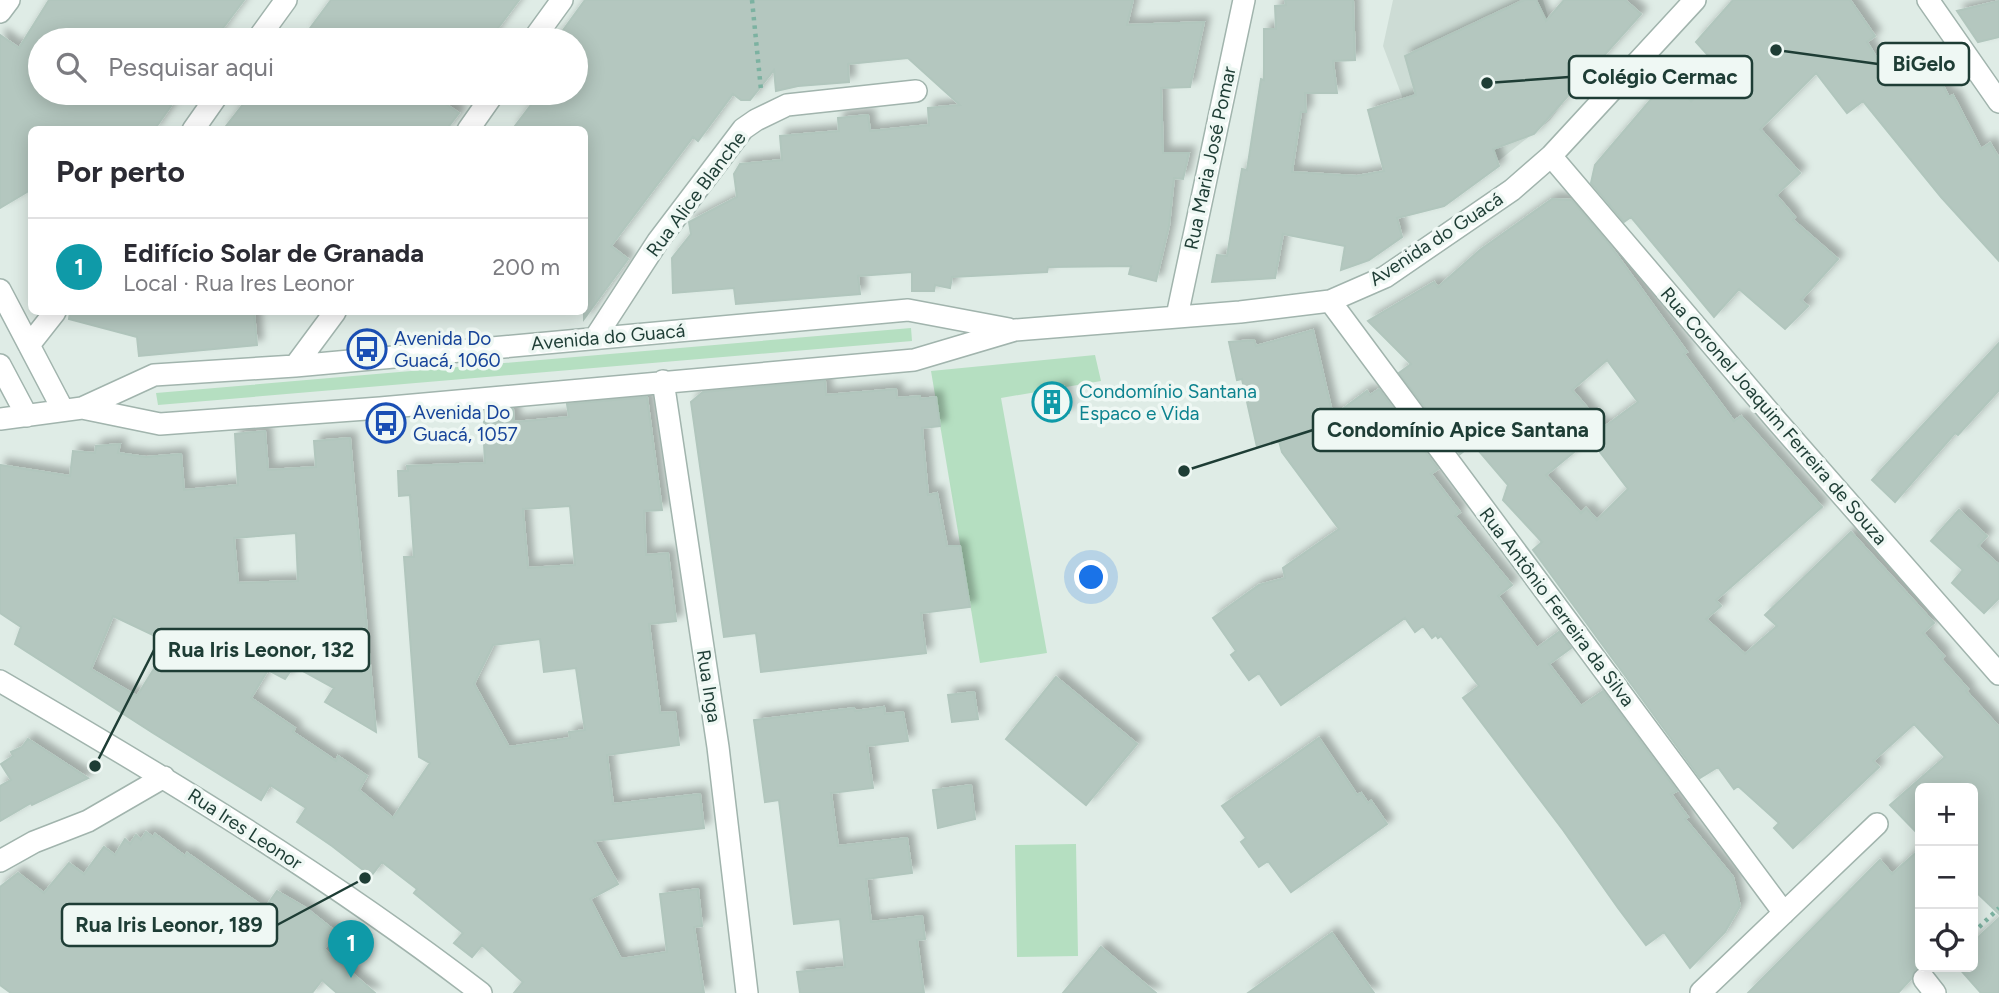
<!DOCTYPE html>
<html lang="pt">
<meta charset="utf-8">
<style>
body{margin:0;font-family:Figtree,sans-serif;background:#f2f2f3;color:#2b2b33}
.controls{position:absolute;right:21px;bottom:21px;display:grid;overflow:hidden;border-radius:10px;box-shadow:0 4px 18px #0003}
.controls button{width:63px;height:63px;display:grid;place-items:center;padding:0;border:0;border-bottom:2px solid #e1e1e2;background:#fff;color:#2b2b33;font:35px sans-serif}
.you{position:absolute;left:1092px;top:578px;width:24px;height:24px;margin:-18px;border:5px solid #fff;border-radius:50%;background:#1a73e8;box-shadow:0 0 0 10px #1a73e833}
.badge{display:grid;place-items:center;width:46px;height:46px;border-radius:50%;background:#b45309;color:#fff;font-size:23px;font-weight:700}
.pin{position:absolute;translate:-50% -58px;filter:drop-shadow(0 2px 4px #0008)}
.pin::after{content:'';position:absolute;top:37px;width:24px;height:21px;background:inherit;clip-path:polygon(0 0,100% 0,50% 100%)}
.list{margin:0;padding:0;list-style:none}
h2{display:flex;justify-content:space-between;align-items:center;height:91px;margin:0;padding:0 28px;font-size:30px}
h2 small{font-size:23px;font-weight:400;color:#7c7c81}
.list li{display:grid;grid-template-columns:46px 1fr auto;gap:21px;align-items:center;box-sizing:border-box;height:98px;padding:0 28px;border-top:2px solid #e1e1e2}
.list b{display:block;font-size:26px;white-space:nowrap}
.list p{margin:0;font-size:23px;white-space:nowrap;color:#7c7c81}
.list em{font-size:23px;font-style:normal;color:#7c7c81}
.icon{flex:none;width:38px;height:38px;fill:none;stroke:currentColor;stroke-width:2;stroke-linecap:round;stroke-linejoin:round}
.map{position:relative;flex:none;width:1999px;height:993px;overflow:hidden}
.search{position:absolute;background:#fff;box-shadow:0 4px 18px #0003;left:28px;top:28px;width:560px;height:77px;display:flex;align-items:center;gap:18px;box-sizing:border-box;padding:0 24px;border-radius:38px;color:#7c7c81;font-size:26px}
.panel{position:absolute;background:#fff;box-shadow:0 4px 18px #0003;left:28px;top:126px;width:560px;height:189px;border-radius:10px}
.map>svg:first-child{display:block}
.built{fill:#cddcd5}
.green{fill:#b5dfc1}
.building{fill:#b4c7bf;stroke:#b1c6bd;stroke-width:2;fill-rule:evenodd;filter:url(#shadow)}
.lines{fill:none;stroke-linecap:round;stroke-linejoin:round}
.minor-casing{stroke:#a1b4ad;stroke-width:24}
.path{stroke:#7cb2a1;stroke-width:4.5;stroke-dasharray:3.5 5;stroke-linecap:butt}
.minor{stroke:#fff;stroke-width:21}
.labels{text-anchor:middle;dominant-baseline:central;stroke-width:7;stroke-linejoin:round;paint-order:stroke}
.street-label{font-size:19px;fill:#1e3d35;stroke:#eff8f4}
.transit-label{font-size:19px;fill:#164399;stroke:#eff8f4;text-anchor:start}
.culture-label{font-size:19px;fill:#0d838f;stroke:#eff8f4;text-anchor:start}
.leader{fill:none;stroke:#1e3d35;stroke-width:2.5}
.callout-dot{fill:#1e3d35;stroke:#eff8f4;stroke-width:2.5}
.callout{fill:#eff8f4;stroke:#1e3d35;stroke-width:2.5}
.callout-label{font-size:21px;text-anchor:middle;font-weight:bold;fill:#1e3d35}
</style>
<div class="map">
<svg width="1999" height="993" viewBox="0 0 1999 993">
<defs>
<filter id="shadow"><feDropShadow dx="6" dy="-6" stdDeviation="3.5" flood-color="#0004"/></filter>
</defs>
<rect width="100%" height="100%" fill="#dfece6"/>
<path class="built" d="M 1393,0 L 1543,0 L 1550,23 L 1617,31 L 1550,120 L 1443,205 L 1383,46 Z"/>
<path class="green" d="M 911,328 L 912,341 L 158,405 L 156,393 Z
M 1095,355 L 1101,381 L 1001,398 L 1047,653 L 980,663 L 931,371 Z
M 1076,844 L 1078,956 L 1017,957 L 1015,845 Z"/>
<path class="building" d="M 49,0 L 244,0 L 214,40 L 40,40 L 40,93 L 173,93 L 166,102 L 171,106 L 154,130 L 32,130 L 32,189 L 0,208 L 0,35 L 19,48 Z
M 331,0 L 519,0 L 489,40 L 320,40 L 308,31 Z
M 585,0 L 1133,0 L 1127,25 L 1204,22 L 1190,87 L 1161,88 L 1163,153 L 1189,153 L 1183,179 L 1174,178 L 1169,226 L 1156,281 L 1129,274 L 1131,266 L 1048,267 L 1047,272 L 952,277 L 950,288 L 935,285 L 934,291 L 912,291 L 912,272 L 858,276 L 860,294 L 736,304 L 734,288 L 673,293 L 672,258 L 691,234 L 689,222 L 737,197 L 734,174 L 740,164 L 782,160 L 780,136 L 839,131 L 838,118 L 868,115 L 870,131 L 929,125 L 928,108 L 960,105 L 908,58 L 848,64 L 849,82 L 798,86 L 776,91 L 774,70 L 750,100 L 741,100 L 733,94 L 698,141 L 693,137 L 611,246 L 628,259 L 584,319 L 584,130 L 512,130 L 540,93 L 576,93 L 576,40 L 556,40 Z
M 1285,0 L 1353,0 L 1355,60 L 1333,61 L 1337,93 L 1305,93 L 1306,112 L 1301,112 L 1292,172 L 1357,176 L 1384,171 L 1368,110 L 1416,95 L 1405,56 L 1524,0 L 1536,0 L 1546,21 L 1564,0 L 1625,0 L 1641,14 L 1534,134 L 1493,149 L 1499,166 L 1444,206 L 1397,218 L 1402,237 L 1369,260 L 1341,270 L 1345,246 L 1283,234 L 1275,278 L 1212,282 L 1217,255 L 1227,256 L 1242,169 L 1247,170 L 1261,79 L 1264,80 L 1264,29 L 1276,29 L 1275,6 L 1286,5 Z
M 1733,0 L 1850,0 L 1875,36 L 1867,42 L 1891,82 L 1929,59 L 1949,97 L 1953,95 L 1981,149 L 1990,143 L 1999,158 L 1999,261 L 1941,197 L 1863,101 L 1847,113 L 1816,73 L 1760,129 L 1800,173 L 1776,195 L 1795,217 L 1793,220 L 1838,259 L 1801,300 L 1808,306 L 1785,329 L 1739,289 L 1714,317 L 1631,217 L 1624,222 L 1591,183 L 1595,165 L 1670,77 L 1691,101 L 1723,72 L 1696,42 Z
M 1999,1 L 1999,37 L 1978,42 L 1957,11 Z
M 252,93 L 447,93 L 441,101 L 459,113 L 446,130 L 223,130 Z
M 1552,199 L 1572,200 L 1609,244 L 1687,352 L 1684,354 L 1734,421 L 1741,416 L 1822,507 L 1716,600 L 1721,606 L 1706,619 L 1745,654 L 1777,626 L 1765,615 L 1851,532 L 1934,623 L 1923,633 L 1944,656 L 1941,659 L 1968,689 L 1966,691 L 1999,727 L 1999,914 L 1973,889 L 1973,788 L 1920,788 L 1920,836 L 1890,805 L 1945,757 L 1914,724 L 1873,761 L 1879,767 L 1793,848 L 1774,828 L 1779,823 L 1738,786 L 1734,789 L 1718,767 L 1700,778 L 1533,550 L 1542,542 L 1503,500 L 1508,485 L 1473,444 L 1460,454 L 1399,373 L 1411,364 L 1368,321 L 1434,282 L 1438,287 L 1480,250 ZM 1607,360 L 1638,402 L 1596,433 L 1604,427 L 1572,390 ZM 1590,439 L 1628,489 L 1597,520 L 1586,508 L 1581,513 L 1546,475 Z
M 70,312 L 254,312 L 257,345 L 139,356 L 137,337 L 69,319 Z
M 1313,330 L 1333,416 L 1367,391 L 1370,395 L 1379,389 L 1438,469 L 1431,474 L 1460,512 L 1455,516 L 1512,585 L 1498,596 L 1537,648 L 1559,632 L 1571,648 L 1549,664 L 1581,706 L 1603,691 L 1677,791 L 1671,794 L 1688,817 L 1685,819 L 1733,877 L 1740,906 L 1725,932 L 1690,968 L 1664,932 L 1646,945 L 1618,908 L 1563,830 L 1463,698 L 1479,686 L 1441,636 L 1438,638 L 1436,635 L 1432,638 L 1423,626 L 1415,632 L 1405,618 L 1281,705 L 1259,673 L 1249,680 L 1231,655 L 1236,651 L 1213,618 L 1259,585 L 1285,578 L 1283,568 L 1339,529 L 1282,452 L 1279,441 L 1257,447 L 1242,379 L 1237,380 L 1229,342 L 1254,340 L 1256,346 Z
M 1999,343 L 1999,390 L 1958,435 L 1955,433 L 1895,502 L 1872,480 Z
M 825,381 L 826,395 L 896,389 L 897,398 L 920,396 L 920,399 L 936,397 L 940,426 L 922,428 L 928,495 L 937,493 L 947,546 L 960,546 L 970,607 L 921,613 L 926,653 L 761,672 L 756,633 L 724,637 L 691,402 L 703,392 Z
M 1064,387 L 1069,413 L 1040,417 L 1035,392 Z
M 647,397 L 662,510 L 644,511 L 646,555 L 668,553 L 676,621 L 649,624 L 660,713 L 675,712 L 679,745 L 607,755 L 613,804 L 700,794 L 704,828 L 594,841 L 618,884 L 590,899 L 621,959 L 667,952 L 660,894 L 698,889 L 702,926 L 694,927 L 704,993 L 514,993 L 523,982 L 482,945 L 472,957 L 454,943 L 463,933 L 414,893 L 417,889 L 382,862 L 371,876 L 332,846 L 297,822 L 306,808 L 270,785 L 261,800 L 153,733 L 15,644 L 21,627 L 0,613 L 0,465 L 70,476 L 73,451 L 95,453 L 96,446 L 120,444 L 118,453 L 146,457 L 181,454 L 184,490 L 238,485 L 235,434 L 265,431 L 268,470 L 316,467 L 314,441 L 350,438 L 376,732 L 325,702 L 334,688 L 294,666 L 285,679 L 268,670 L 251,698 L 295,728 L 293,732 L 336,761 L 338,756 L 367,776 L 359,790 L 393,818 L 430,763 L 419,757 L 404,557 L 414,557 L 410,495 L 399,496 L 398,471 L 408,471 L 407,466 L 485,463 L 484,443 L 486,442 L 483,412 L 513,409 L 514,422 L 569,417 L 567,404 ZM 570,506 L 575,565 L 528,568 L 523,509 ZM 296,533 L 298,581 L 238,583 L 234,538 ZM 113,616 L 170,643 L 137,696 L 91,669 ZM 540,639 L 544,672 L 576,668 L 585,730 L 569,732 L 570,738 L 509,747 L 474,684 L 493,645 Z
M 1959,510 L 1987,536 L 1978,546 L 1999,565 L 1999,598 L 1984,613 L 1952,583 L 1963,570 L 1931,541 Z
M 1056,677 L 1137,744 L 1086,805 L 1006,739 Z
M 974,692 L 978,719 L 952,722 L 948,695 Z
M 884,707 L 885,714 L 903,712 L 908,741 L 867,746 L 873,788 L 831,793 L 838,846 L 907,838 L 912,873 L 866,879 L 871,922 L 922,916 L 925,939 L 917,940 L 924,993 L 800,993 L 797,972 L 845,967 L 840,919 L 794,924 L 779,800 L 765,802 L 754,720 L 854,708 L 855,711 Z
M 1319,738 L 1357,795 L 1361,793 L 1368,803 L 1371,801 L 1387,824 L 1291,892 L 1268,861 L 1259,867 L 1241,842 L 1246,838 L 1222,806 Z
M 28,739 L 88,778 L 32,805 L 31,803 L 0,821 L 0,786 L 11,780 L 1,764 L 13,756 L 11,752 L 22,747 Z
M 971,785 L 975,819 L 938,828 L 933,790 Z
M 146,832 L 153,837 L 155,834 L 185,856 L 187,853 L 265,908 L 277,891 L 306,908 L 336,932 L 324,949 L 375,993 L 337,993 L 322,980 L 312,993 L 11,993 L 0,985 L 0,887 L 18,873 L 44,893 L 69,863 L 84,874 L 104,847 L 115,855 L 125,839 L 130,844 L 136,835 L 141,840 Z
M 1920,849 L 1920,967 L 1915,969 L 1911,979 L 1898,993 L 1748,993 L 1880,860 L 1892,874 Z
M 1999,918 L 1999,993 L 1981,993 L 1958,967 L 1973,967 L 1973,942 Z
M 1332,933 L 1374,993 L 1248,993 Z
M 1101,947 L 1156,993 L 1063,993 Z"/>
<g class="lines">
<g class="minor-casing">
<path id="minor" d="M 1928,0 L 1999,102
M 0,12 L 9,0
M 257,40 L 286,0
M 533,40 L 562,0
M 193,130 L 219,93
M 468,130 L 494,93
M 1551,156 L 1776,420 L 1999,674
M 0,290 L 63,410
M 1330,301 L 1784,913
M 1177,316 L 1244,0
M 595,338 L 658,241 L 743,129 L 756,120 L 787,105 L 916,91
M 29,345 L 55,312
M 0,365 L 27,416
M 295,366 L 335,312
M 663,381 L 718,747 L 747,993
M 82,408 L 154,375 L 295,366 L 908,310 L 1009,329
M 0,419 L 82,408 L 160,424 L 380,408 L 914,360 L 1015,330 L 1240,312 L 1330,301 L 1385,277 L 1512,190 L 1551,156 L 1695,0
M 0,681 C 165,777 329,876 481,993
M 0,861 L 34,842 L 88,821 L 164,777
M 1924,979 L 1935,993
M 1701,992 L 1877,824"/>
</g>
<path class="path" d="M 752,0 L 761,90
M 1973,933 L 1999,908"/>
<use href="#minor" class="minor"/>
</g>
<defs>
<g id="bus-ring" transform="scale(2.0125)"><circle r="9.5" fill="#eff8f4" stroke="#1a4fb4" stroke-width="1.5"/><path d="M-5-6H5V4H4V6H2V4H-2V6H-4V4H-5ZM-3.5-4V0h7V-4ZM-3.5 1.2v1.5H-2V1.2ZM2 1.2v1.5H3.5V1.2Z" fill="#1a4fb4"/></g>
<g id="building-ring" transform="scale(2.0125)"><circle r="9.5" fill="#eff8f4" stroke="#0f9aa8" stroke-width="1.5"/><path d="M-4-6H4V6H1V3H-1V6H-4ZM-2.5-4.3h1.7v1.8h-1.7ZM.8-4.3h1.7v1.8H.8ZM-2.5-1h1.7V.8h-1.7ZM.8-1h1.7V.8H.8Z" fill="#0f9aa8"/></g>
</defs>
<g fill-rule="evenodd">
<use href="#bus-ring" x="367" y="349"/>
<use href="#building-ring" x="1052" y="402"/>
<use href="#bus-ring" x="386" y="423"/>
</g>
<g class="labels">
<g class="street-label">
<text transform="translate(1210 158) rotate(-78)">Rua Maria José Pomar</text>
<text transform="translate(696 194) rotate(-53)">Rua Alice Blanche</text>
<text transform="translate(1436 239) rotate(-33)">Avenida do Guacá</text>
<text transform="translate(608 337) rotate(-5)">Avenida do Guacá</text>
<text transform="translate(1774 416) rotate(49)">Rua Coronel Joaquim Ferreira de Souza</text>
<text transform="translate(1557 607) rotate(53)">Rua Antônio Ferreira da Silva</text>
<text transform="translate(709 686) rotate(81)">Rua Inga</text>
<text transform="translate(245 829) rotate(33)">Rua Ires Leonor</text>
</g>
<g class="transit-label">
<text x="394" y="338">Avenida Do<tspan x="394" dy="22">Guacá, 1060</tspan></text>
<text x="413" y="412">Avenida Do<tspan x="413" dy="22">Guacá, 1057</tspan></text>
</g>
<g class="culture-label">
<text x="1079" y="391">Condomínio Santana<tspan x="1079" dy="22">Espaco e Vida</tspan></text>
</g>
</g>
<path class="leader" d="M1776 50L1878 64M1487 83L1569 77M1184 471L1313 430M95 766L154 650M365 878L277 925"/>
<g class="callout-dot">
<circle cx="1776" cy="50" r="7"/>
<circle cx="1487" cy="83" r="7"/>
<circle cx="1184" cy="471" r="7"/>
<circle cx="95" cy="766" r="7"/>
<circle cx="365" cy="878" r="7"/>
</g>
<g class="callout">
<rect x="1878" y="43" width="91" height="42" rx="7"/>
<rect x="1569" y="56" width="183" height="42" rx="7"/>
<rect x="1313" y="409" width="291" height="42" rx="7"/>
<rect x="154" y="629" width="215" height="42" rx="7"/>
<rect x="62" y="904" width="215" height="42" rx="7"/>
</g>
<g class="callout-label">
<text x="1924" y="71">BiGelo</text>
<text x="1660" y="84">Colégio Cermac</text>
<text x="1458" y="437">Condomínio Apice Santana</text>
<text x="261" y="657">Rua Iris Leonor, 132</text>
<text x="169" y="932">Rua Iris Leonor, 189</text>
</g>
</svg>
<div class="controls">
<button>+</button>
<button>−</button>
<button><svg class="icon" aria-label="locate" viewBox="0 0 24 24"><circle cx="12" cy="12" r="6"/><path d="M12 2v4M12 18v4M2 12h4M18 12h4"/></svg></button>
</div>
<div class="you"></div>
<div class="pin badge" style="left:351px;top:978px;background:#0f9aa8">1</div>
<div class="search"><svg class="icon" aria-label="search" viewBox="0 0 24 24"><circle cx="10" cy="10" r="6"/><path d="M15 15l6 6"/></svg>Pesquisar aqui</div>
<section class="panel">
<h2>Por perto<small></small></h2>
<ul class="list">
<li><span class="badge" style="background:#0f9aa8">1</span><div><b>Edifício Solar de Granada</b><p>Local · Rua Ires Leonor</p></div><em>200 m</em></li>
</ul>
</section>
</div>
